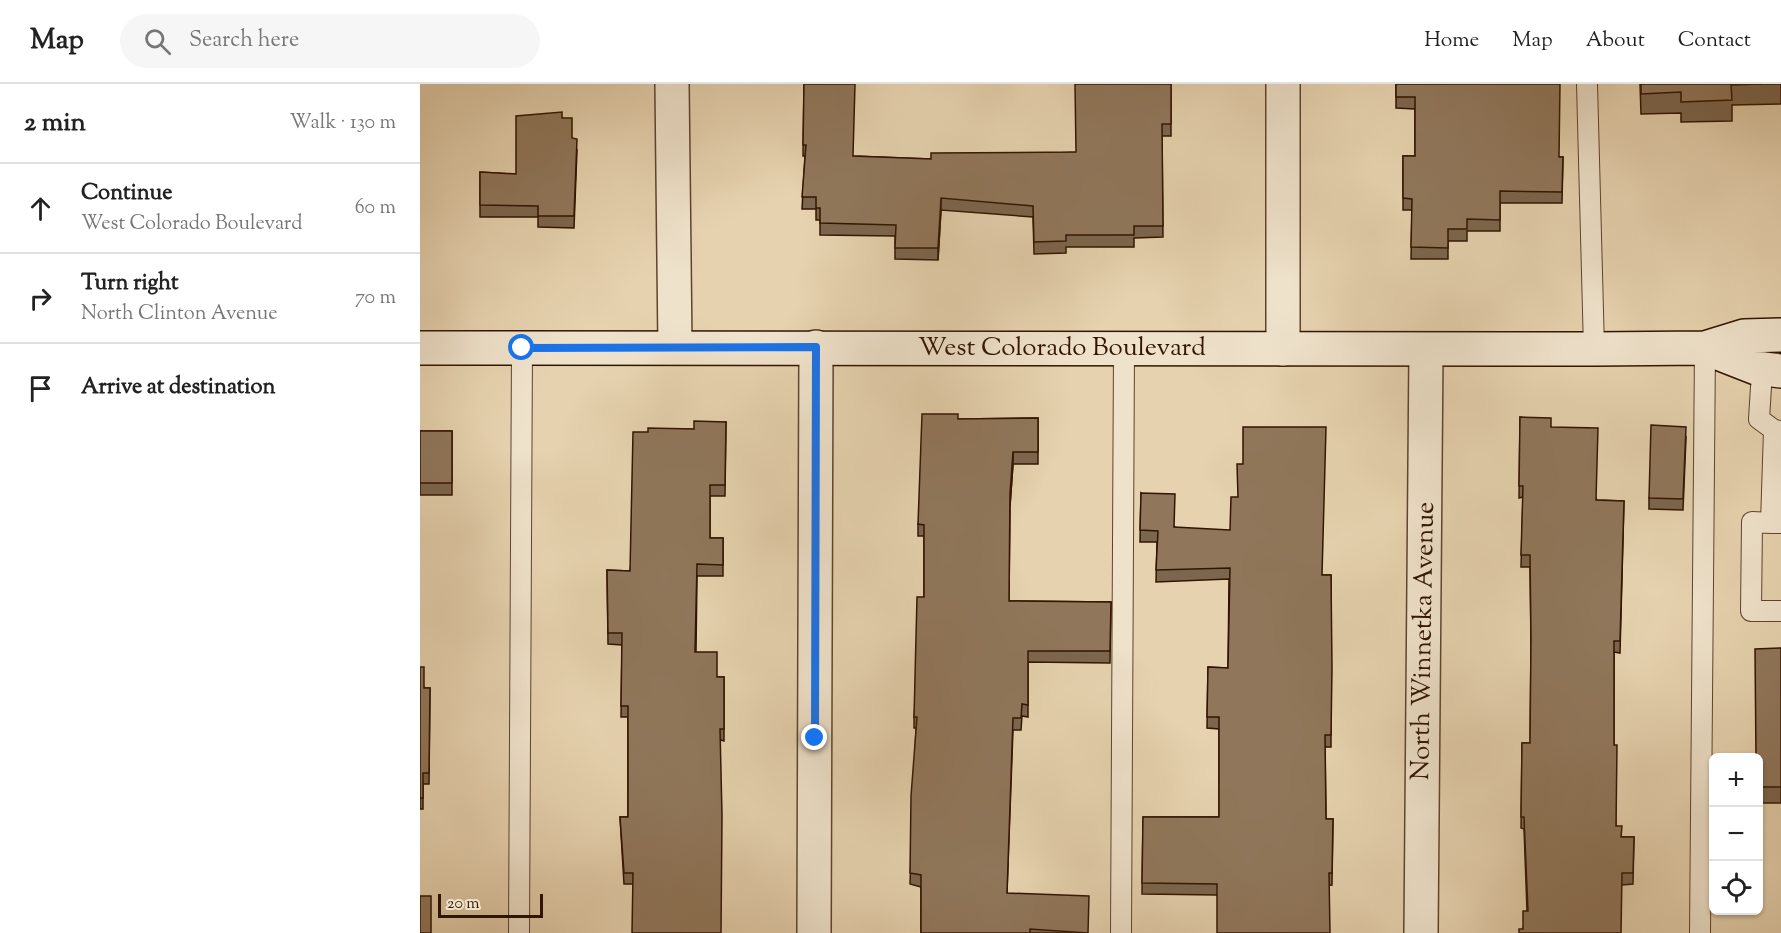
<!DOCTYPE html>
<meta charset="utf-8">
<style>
body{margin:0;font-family:"Sorts Mill Goudy",serif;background:#f6f6f6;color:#222}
.controls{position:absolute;right:18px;bottom:18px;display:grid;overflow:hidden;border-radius:9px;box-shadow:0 2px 4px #0004}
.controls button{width:54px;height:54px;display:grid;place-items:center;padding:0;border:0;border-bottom:2px solid #e0e0e0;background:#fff;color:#222;font:30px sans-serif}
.scale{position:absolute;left:18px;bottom:15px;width:105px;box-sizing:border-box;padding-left:6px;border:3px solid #321500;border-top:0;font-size:16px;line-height:21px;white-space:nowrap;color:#321500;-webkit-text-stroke:4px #efe2cb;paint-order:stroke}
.stop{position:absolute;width:18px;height:18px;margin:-14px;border:4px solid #1a73e8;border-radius:50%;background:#fff}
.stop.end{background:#1a73e8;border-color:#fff;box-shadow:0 2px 6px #0008}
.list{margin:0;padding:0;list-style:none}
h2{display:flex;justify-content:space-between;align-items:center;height:78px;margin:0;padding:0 24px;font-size:26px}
h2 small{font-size:20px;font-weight:400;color:#767676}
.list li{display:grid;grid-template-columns:39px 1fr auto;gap:18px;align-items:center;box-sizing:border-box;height:90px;padding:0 24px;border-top:2px solid #e0e0e0}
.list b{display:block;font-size:22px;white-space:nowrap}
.list p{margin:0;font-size:20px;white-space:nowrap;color:#767676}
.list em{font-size:20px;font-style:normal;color:#767676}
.icon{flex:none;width:33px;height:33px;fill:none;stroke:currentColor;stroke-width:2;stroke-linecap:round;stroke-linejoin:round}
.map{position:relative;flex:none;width:1361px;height:849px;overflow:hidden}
header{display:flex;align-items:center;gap:36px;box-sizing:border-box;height:84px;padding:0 30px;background:#fff;border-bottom:2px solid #e0e0e0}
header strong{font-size:28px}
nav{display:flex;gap:33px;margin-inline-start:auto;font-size:21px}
.search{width:420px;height:54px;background:#f6f6f6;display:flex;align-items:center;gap:15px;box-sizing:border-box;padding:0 21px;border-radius:33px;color:#767676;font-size:22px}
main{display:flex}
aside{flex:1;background:#fff}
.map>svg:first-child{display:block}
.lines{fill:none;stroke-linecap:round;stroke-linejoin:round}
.lane-casing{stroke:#5f442c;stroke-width:22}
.street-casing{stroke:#5f442c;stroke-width:36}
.secondary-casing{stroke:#321500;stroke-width:36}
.lane{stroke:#efe2cb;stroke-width:20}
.street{stroke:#efe2cb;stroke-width:33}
.secondary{stroke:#efe2cb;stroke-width:33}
.wall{fill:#7c664e;stroke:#321500;stroke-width:1.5}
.shaded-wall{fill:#655340;stroke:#321500;stroke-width:1.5}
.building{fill:#90775b;stroke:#321500;stroke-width:1.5}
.route{stroke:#1a73e8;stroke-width:8}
.labels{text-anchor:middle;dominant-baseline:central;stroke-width:5;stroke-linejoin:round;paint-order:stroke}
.street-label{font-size:26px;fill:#321500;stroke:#efe2cb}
</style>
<header>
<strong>Map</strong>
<div class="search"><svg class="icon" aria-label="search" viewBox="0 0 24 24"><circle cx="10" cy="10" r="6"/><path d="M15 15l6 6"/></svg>Search here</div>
<nav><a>Home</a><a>Map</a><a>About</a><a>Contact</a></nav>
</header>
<main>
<aside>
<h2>2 min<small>Walk · 130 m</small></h2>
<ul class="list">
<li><svg class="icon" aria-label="ahead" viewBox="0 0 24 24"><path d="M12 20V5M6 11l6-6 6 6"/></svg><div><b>Continue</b><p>West Colorado Boulevard</p></div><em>60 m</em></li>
<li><svg class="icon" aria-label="right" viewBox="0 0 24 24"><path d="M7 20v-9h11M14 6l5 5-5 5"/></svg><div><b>Turn right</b><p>North Clinton Avenue</p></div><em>70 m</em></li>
<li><svg class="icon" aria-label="arrive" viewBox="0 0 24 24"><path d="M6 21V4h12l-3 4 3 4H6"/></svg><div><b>Arrive at destination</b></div></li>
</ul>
</aside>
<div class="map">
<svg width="1361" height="849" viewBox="0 0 1361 849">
<rect width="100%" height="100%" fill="#e6d2af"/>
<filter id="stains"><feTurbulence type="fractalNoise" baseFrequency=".00333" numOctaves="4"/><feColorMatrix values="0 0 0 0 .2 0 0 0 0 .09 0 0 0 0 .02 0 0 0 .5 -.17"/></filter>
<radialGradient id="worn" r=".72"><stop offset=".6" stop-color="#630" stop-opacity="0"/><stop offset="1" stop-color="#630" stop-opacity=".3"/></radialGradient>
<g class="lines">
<g class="lane-casing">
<path id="lane" d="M 1167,0 L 1174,265
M 1341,303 L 1339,335 L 1354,346 L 1361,347
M 1354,346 L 1351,439 L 1361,439
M 1351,439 L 1332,438 L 1331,527 L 1361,527
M 99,849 L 102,264
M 701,849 L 704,265
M 1280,849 L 1285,264"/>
</g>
<g class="street-casing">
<path id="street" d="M 252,0 L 255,263
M 863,265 L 863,0
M 394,849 L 396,263
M 1001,849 L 1006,266"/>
</g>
<g class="secondary-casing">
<path id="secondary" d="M 0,264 L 1174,265 L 1285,264 L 1324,252 L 1361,251
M 1285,264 L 1336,284 L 1361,287"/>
</g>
<use href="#lane" class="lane"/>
<use href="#street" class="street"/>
<use href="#secondary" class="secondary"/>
</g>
<path class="wall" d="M 384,0 L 433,72 L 511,75 L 656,68 L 751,0 L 751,52 L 742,52 L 743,153 L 714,154 L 714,163 L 646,163 L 646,169 L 614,170 L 613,133 L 521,126 L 518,176 L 475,175 L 475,152 L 400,151 L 400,136 L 396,136 L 396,125 L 382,125 L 385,72 L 383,72 Z
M 976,0 L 1139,73 L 1143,73 L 1142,119 L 1080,119 L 1080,147 L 1047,147 L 1047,157 L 1028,157 L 1028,175 L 991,175 L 992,126 L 983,126 L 983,72 L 995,72 L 995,25 L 976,24 Z
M 1220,0 L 1361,0 L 1361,20 L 1312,21 L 1312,37 L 1261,38 L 1261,29 L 1221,30 Z
M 142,34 L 157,66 L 154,144 L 118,143 L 118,133 L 60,133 L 60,88 L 96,90 Z
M 1100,333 L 1131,343 L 1177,416 L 1204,417 L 1200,569 L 1194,568 L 1194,661 L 1196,742 L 1202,753 L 1214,753 L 1213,800 L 1202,801 L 1103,845 L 1107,827 L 1104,745 L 1101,744 L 1102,659 L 1110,659 L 1111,562 L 1110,483 L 1101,483 L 1103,413 L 1099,414 Z
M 618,334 L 618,380 L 593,380 L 590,422 L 589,517 L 691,518 L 690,579 L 608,578 L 608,633 L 602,632 L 601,646 L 593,646 L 587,809 L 668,849 L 501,849 L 501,803 L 490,800 L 496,644 L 494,644 L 494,633 L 504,513 L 504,452 L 498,452 L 498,440 L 538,335 Z
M 306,338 L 305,412 L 290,412 L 290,454 L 303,454 L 303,492 L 277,492 L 276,568 L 297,593 L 304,593 L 304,657 L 301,656 L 213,800 L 204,800 L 200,733 L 208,733 L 208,633 L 201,633 L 202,561 L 188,560 L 187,486 L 210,487 L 228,348 L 274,345 Z
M 0,347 L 32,347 L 32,411 L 0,411 Z
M 1266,354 L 1263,426 L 1229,425 L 1229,414 Z
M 721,409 L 755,443 L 903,491 L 911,491 L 911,663 L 905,663 L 906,735 L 913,735 L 912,801 L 797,811 L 722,810 L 723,733 L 799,733 L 799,645 L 787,644 L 788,583 L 808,584 L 809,495 L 736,498 L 737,458 L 720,458 Z
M 1361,564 L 1361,719 L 1338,719 L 1338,674 Z
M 0,583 L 4,604 L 10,604 L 9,700 L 3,700 L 3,725 L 0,725 Z"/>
<path class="shaded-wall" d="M 521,114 L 521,126 L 518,176 L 518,164 Z
M 593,368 L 593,380 L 590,422 L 590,410 Z"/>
<path class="building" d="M 384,0 L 435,0 L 433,72 L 511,75 L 511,69 L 656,68 L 655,0 L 751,0 L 751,40 L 742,40 L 743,142 L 714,142 L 714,151 L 646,151 L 646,157 L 614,158 L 613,122 L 521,114 L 518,164 L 475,164 L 476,141 L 400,139 L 400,124 L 396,124 L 396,113 L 382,113 L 386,61 L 383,61 Z
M 976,0 L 1140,0 L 1139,73 L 1143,73 L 1142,108 L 1080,107 L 1080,136 L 1047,135 L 1047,145 L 1028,145 L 1028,164 L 991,163 L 992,115 L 983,114 L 983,72 L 995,72 L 995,13 L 976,13 Z
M 1221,0 L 1342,0 L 1311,1 L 1312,16 L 1261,18 L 1261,8 L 1221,10 Z
M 142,28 L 142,34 L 152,34 L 152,54 L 157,55 L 154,132 L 118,132 L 118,122 L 60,121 L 60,88 L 96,90 L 96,32 Z
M 502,330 L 538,330 L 538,335 L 618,334 L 618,368 L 593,368 L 590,410 L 589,517 L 691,518 L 690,567 L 608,567 L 608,621 L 602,620 L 601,634 L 593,634 L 587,809 L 669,812 L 668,849 L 610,845 L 610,849 L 501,849 L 501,791 L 490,789 L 491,712 L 497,633 L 494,633 L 497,513 L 504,513 L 504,441 L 498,440 Z
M 1100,333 L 1131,334 L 1131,343 L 1178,344 L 1176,416 L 1204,417 L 1200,557 L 1194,557 L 1194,661 L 1197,661 L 1196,742 L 1202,742 L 1201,753 L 1214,753 L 1213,789 L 1202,789 L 1201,849 L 1099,849 L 1099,845 L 1103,845 L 1103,827 L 1108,827 L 1104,733 L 1101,733 L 1102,659 L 1110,659 L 1111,554 L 1110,471 L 1101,471 L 1103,402 L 1099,402 Z
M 274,337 L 306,338 L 305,401 L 290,401 L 290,454 L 303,454 L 303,481 L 277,480 L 275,568 L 297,568 L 297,593 L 304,593 L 304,645 L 300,645 L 302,731 L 301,849 L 212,849 L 213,789 L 204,789 L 200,733 L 208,733 L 208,622 L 201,622 L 202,549 L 188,549 L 187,486 L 210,487 L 213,348 L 228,348 L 228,344 L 274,345 Z
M 1231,341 L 1266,343 L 1263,415 L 1229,414 Z
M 823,343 L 906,343 L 902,491 L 911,491 L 912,584 L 911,651 L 905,651 L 906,735 L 913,735 L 912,789 L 909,789 L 910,849 L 797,849 L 797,800 L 722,799 L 723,733 L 799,733 L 799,633 L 787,633 L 788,583 L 808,584 L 810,484 L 736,486 L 738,447 L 720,446 L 721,409 L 755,410 L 754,443 L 810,446 L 811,413 L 818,413 L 817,380 L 823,380 Z
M 0,347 L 32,347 L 32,399 L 0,399 Z
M 1361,564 L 1361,703 L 1338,703 L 1338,674 L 1336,674 L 1335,565 Z
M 0,583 L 4,583 L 4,604 L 10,604 L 9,689 L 3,689 L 3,714 L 0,714 Z
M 0,812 L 11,812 L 11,849 L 0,849 Z"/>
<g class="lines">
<path class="route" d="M 102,264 L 396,263 L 395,654"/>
</g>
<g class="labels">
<g class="street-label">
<text x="642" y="264">West Colorado Boulevard</text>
<text transform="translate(1004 557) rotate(-89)">North Winnetka Avenue</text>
</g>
</g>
<rect width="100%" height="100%" filter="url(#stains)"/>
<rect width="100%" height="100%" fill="url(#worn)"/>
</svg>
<div class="controls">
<button>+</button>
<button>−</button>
<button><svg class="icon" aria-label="locate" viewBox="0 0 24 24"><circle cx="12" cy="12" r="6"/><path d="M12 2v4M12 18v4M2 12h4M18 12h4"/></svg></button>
</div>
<div class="scale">20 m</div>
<div class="stop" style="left:102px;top:264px"></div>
<div class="stop end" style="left:395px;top:654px"></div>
</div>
</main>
